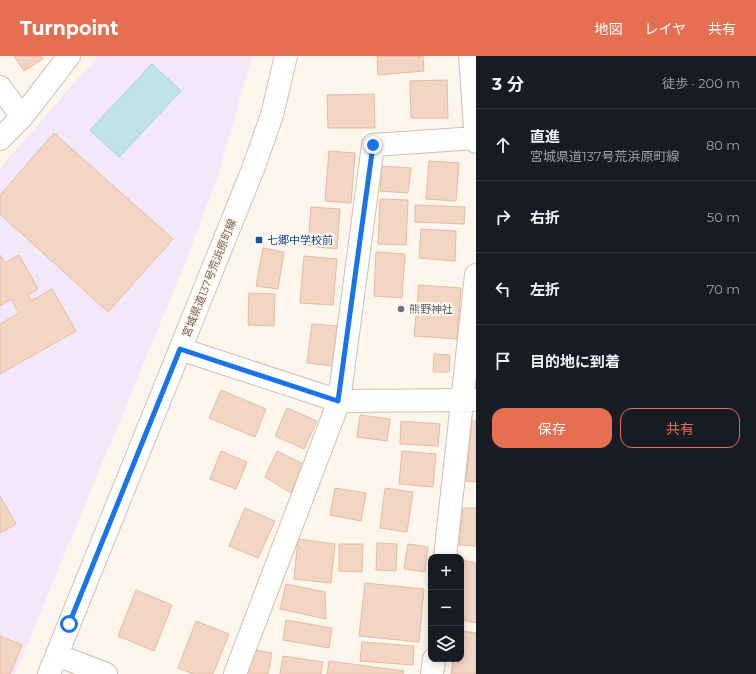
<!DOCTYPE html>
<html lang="ja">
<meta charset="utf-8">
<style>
body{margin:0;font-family:Montserrat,"Noto Sans JP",sans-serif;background:#242831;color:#f1f3f6}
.controls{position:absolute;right:12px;bottom:12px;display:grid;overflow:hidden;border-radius:8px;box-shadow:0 2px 10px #0003}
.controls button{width:36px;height:36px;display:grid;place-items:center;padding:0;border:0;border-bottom:1px solid #363941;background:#171b24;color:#f1f3f6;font:20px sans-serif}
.stop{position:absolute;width:12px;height:12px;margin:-9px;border:3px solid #1a73e8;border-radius:50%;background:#fff}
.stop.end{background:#1a73e8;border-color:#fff;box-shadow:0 1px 4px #0008}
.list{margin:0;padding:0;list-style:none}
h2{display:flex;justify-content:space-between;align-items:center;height:52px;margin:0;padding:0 16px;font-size:17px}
h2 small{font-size:13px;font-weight:400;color:#9ea1a6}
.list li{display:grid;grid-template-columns:26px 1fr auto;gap:12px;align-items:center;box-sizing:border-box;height:72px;padding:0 16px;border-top:1px solid #363941}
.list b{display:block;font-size:15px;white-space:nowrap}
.list p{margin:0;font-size:13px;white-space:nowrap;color:#9ea1a6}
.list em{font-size:13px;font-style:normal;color:#9ea1a6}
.actions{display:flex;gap:8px;padding:12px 16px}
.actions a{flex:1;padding:9px 0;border:1px solid #e76f51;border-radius:12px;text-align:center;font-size:14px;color:#e76f51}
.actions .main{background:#e76f51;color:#fff}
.icon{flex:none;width:22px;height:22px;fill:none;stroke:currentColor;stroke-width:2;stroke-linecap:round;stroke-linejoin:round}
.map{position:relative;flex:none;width:476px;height:618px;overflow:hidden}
header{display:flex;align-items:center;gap:24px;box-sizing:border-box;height:56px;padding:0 20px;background:#e76f51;color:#fff}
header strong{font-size:19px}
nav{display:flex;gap:22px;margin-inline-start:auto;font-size:14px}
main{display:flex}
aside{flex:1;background:#171b24}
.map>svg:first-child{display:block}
.education{fill:#f3e8fa}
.water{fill:#bfe3e8;stroke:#a5d3da}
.building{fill:#f3d5c3;stroke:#e6bba3}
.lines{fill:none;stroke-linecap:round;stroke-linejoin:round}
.minor-casing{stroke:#d1beb0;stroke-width:24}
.tertiary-casing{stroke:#d1beb0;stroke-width:24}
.secondary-casing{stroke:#d6c0b0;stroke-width:24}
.minor{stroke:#fff;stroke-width:22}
.tertiary{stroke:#fff;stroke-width:22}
.secondary{stroke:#fff;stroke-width:22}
.route{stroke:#1a73e8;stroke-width:5}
.transit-dot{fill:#1a4fb4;stroke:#fffaf3;stroke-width:1.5}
.worship-dot{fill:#6b7280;stroke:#fffaf3;stroke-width:1.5}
.labels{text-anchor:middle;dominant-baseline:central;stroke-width:4;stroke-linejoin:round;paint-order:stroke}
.transit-label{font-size:11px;fill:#164399;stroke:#fffaf3;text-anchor:start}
.street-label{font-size:11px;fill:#7a5c4d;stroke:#fffaf3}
.worship-label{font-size:11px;fill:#5b616d;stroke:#fffaf3;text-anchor:start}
</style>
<header>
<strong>Turnpoint</strong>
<nav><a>地図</a><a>レイヤ</a><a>共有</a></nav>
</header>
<main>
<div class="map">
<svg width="476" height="618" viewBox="0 0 476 618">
<rect width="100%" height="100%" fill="#fdf6ec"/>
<path class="education" d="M 98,0 L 252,0 L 217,123 L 184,210 L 15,618 L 0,618 L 0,112 Z"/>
<path class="water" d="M 152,8 L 181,35 L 119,101 L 90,74 Z"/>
<path class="building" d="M 14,0 L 41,0 L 43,3 L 24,15 Z
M 377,0 L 423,0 L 424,15 L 378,19 Z
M 447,24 L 448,62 L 411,62 L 410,25 Z
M 374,38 L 375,72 L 328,72 L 327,39 Z
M 54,77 L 173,183 L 108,256 L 0,158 L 0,139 Z
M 329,95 L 355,97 L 351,147 L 325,145 Z
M 429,105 L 459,107 L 456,145 L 426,143 Z
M 382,110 L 411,112 L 408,137 L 380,135 Z
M 380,143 L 408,144 L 406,189 L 378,188 Z
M 415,149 L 465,151 L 464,168 L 415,166 Z
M 311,151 L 340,153 L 337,193 L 308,190 Z
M 421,173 L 456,175 L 455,205 L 419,202 Z
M 263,192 L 284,196 L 278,233 L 256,230 Z
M 376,196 L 405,198 L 402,242 L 374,240 Z
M 0,199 L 5,207 L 19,199 L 38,233 L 28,239 L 31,245 L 52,233 L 76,275 L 0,318 L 0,268 L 19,257 L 11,243 L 0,250 Z
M 304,200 L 337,203 L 333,249 L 300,247 Z
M 419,229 L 461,232 L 457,283 L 414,280 Z
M 249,237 L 275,238 L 274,270 L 248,269 Z
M 312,268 L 337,270 L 333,310 L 307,307 Z
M 434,298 L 450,299 L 449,316 L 433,316 Z
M 221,334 L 266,353 L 255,381 L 209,362 Z
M 287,352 L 317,365 L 304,393 L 275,380 Z
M 360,359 L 390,363 L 387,385 L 357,381 Z
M 401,365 L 440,368 L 438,390 L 400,388 Z
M 472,365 L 476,365 L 476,426 L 466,425 Z
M 221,395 L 247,406 L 236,433 L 210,423 Z
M 277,395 L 303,408 L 291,437 L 265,421 Z
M 402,395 L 436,398 L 433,431 L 399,428 Z
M 335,432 L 366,437 L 361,465 L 330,459 Z
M 385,432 L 413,436 L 407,476 L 380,472 Z
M 0,440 L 16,468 L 0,477 Z
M 245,452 L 275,465 L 258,502 L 229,490 Z
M 463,452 L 476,452 L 476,490 L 459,489 Z
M 298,483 L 335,488 L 331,527 L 294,523 Z
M 377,487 L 397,488 L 396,515 L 376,514 Z
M 339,488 L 363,488 L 362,516 L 339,515 Z
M 408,488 L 428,491 L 425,516 L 404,513 Z
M 461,504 L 476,507 L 476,567 L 461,564 Z
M 365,527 L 424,533 L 419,586 L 359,580 Z
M 286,528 L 325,536 L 326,563 L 280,553 Z
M 136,534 L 172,549 L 154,595 L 118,580 Z
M 286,564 L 332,572 L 329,592 L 283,584 Z
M 196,565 L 229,578 L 213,618 L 194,618 L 178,612 Z
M 461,575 L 476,577 L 476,618 L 451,618 L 453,603 L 461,603 Z
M 0,580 L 22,589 L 10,618 L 0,618 Z
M 362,586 L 414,590 L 413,609 L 360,605 Z
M 249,593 L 272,597 L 268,618 L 245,618 Z
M 283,600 L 323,606 L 321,618 L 280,618 Z
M 329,605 L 404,615 L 403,618 L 327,618 Z"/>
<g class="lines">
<g class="minor-casing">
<path id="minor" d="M 470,0 L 476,86
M 0,31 L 22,61 L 0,83
M 180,293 L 339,345 L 476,344
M 445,501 L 476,219
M 57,599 L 106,618
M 235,618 L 339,345 L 373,89 L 476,82
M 432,618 L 434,603"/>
</g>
<g class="tertiary-casing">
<path id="tertiary" d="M 22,61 L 69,0"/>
</g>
<g class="secondary-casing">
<path id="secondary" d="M 49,618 L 253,113 L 272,59 L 286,0"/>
</g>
<use href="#minor" class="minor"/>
<use href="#tertiary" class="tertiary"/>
<use href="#secondary" class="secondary"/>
</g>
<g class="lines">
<path class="route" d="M 69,568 L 180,293 L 338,345 L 373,89"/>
</g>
<rect class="transit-dot" x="255" y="180" width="8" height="8" rx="2"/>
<circle class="worship-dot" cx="401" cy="253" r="4"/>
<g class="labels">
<g class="transit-label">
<text x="267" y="184">七郷中学校前</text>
</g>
<g class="street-label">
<text transform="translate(209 222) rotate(-68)">宮城県道137号荒浜原町線</text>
</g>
<g class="worship-label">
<text x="409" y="253">熊野神社</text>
</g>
</g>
</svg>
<div class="controls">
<button>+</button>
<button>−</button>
<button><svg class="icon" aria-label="layers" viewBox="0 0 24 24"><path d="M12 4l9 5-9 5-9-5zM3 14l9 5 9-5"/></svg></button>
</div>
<div class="stop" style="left:69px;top:568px"></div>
<div class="stop end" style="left:373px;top:89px"></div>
</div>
<aside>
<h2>3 分<small>徒歩 · 200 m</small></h2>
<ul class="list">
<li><svg class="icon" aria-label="ahead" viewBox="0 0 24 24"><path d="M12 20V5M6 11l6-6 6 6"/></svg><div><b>直進</b><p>宮城県道137号荒浜原町線</p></div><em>80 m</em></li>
<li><svg class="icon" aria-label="right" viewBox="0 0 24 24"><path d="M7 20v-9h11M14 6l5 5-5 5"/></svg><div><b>右折</b></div><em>50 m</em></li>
<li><svg class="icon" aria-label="left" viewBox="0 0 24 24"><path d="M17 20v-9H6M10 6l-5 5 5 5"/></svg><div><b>左折</b></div><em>70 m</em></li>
<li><svg class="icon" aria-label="arrive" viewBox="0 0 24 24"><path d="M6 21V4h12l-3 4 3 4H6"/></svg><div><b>目的地に到着</b></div></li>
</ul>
<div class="actions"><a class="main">保存</a><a>共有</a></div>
</aside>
</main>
